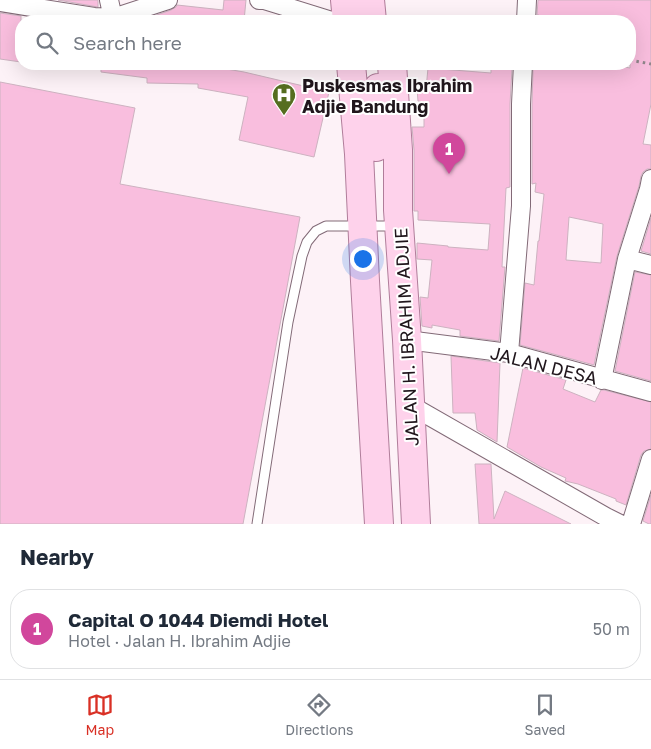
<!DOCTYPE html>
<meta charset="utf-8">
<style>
body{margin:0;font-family:"Golos Text",sans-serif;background:#f6f6f7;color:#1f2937}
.you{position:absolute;left:362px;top:258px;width:18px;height:18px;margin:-12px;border:4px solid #fff;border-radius:50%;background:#1a73e8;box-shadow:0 0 0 8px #1a73e833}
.badge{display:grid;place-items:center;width:32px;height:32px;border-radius:50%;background:#d93025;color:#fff;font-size:16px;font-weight:700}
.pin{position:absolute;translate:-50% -41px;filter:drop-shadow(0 1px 2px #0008)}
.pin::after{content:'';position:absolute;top:26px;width:18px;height:15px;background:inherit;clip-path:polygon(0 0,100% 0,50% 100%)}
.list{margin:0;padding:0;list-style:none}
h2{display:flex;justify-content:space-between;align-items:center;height:65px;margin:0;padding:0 20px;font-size:21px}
h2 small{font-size:16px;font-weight:400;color:#747a83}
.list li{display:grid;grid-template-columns:32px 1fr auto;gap:15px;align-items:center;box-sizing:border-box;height:80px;margin:0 10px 10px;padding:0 10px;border:1px solid #e0e1e3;border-radius:20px}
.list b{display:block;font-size:19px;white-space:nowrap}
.list p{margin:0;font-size:16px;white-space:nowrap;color:#747a83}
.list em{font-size:16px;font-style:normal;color:#747a83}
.icon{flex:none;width:28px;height:28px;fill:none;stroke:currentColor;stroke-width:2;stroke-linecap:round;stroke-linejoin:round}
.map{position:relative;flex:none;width:651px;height:524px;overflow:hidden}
.search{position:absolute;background:#fff;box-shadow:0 5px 20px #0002;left:15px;right:15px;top:15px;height:55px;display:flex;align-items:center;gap:12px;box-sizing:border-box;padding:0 18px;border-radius:20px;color:#747a83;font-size:19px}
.sheet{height:155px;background:#fff}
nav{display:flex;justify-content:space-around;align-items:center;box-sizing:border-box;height:70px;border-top:1px solid #e0e1e3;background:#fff;font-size:14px;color:#747a83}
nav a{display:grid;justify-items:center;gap:2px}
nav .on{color:#d93025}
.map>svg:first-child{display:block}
.building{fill:#f9bede;stroke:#cdb2c0;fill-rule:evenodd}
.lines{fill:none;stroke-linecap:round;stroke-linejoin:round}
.lane-casing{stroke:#826a77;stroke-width:11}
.street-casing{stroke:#826a77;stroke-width:20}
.primary-casing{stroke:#b07d9a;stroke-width:30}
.path{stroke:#90868b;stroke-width:3;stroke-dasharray:2.5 4;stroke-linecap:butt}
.lane{stroke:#fff;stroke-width:9}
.street{stroke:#fff;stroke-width:18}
.primary{stroke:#fed2eb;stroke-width:28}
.labels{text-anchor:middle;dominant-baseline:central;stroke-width:4;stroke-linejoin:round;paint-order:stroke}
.poi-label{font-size:18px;font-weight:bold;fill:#20161c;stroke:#fff;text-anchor:start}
.street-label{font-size:18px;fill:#20161c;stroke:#fff}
</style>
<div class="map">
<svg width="651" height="524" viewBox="0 0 651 524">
<rect width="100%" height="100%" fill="#fdf2f7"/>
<path class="building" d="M 58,0 L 98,0 L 98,7 Z
M 224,0 L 246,0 L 244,21 L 146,21 L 145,19 L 171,10 L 176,7 L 177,5 L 223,10 Z
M 538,0 L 651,0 L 651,104 L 643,144 L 651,145 L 651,169 L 647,169 L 643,172 L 641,176 L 639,186 L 617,256 L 594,365 L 520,345 L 525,283 L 534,285 L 538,241 L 539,241 L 544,194 L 535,192 L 536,183 L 532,184 L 532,104 L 533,70 L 535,64 L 609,64 L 630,68 L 630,21 L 539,21 L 539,15 L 537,15 ZM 569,217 L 603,224 L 601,263 L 566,260 Z
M 0,13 L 21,16 L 21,62 L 0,59 Z
M 101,64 L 197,64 L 244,72 L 329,92 L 314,157 L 239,140 L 248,97 L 198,88 L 198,84 L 147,83 L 147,78 L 101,72 Z
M 428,68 L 491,73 L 491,68 L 512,69 L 510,104 L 510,187 L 506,188 L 502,267 L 505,267 L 499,341 L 460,336 L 460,330 L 432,325 L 432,328 L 422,326 L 420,297 L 428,298 L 432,260 L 417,259 L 417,243 L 448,246 L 448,247 L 488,250 L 490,224 L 418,220 L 418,211 L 414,211 L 414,150 L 412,127 L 424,127 L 424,102 L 418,101 L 417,89 L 426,89 Z
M 0,82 L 135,108 L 120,184 L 300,217 L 243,524 L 0,524 Z
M 651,218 L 651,254 L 641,251 Z
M 635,272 L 651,275 L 651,381 L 615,371 Z
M 451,356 L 500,363 L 497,442 L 477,430 L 475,413 L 453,413 Z
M 523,368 L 566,380 L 563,389 L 595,402 L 601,390 L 604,390 L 651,402 L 651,449 L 644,451 L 641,455 L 626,505 L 616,501 L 616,499 L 578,484 L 565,481 L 566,478 L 541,467 L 507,447 Z
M 475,464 L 491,464 L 494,519 L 505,491 L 571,524 L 479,524 Z
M 651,495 L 651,524 L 649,524 L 643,521 Z"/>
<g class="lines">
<g class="lane-casing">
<path id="lane" d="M 257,524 L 288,322 L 302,256 L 307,242 L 316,231 L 326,226 L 396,226"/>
</g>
<g class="street-casing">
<path id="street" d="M 109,0 L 113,18
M 259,0 L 264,0 L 332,21
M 0,2 L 94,17 L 113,18 L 121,21
M 113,18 L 168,0
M 526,21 L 527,0
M 627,259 L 651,265
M 407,340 L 509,353 L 651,392
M 509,353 L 521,206 L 521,104 L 523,64
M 602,380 L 627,259 L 649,189 L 651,179
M 410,405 L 606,517 L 620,524
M 631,524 L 651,459"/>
</g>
<g class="primary-casing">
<path id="primary" d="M 345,0 L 347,21
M 370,0 L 372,21
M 351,64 L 359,154 L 365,281 L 379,524
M 392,64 L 398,150 L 398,210 L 407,340 L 416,524
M 376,147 L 378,88"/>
</g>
<path class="path" d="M 630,60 L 651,64"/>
<use href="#lane" class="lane"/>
<use href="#street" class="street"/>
<use href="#primary" class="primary"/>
</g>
<defs>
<g id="hospital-pin" transform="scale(1.25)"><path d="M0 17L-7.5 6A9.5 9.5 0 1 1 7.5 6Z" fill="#556e20" stroke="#fff"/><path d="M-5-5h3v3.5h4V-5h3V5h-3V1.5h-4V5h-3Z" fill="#fff"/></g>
</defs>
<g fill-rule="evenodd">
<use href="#hospital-pin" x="284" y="95"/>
</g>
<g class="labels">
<g class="poi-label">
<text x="302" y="85">Puskesmas Ibrahim<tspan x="302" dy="21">Adjie Bandung</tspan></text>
</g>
<g class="street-label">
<text transform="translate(406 337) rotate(-93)">JALAN H. IBRAHIM ADJIE</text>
<text transform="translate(544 365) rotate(14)">JALAN DESA</text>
</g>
</g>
</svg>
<div class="you"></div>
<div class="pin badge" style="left:449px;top:174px;background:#d1479c">1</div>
<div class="search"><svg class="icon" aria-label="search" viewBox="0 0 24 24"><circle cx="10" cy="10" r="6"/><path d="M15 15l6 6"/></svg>Search here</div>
</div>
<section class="sheet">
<h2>Nearby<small></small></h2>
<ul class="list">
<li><span class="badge" style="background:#d1479c">1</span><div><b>Capital O 1044 Diemdi Hotel</b><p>Hotel · Jalan H. Ibrahim Adjie</p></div><em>50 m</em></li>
</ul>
</section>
<nav>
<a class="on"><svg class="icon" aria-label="map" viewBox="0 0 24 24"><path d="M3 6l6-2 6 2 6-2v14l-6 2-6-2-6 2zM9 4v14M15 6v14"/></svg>Map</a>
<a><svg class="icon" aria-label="directions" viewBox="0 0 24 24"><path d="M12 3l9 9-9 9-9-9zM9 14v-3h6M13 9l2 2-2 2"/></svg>Directions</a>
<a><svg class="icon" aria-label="saved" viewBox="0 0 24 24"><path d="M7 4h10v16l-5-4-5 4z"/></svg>Saved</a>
</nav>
